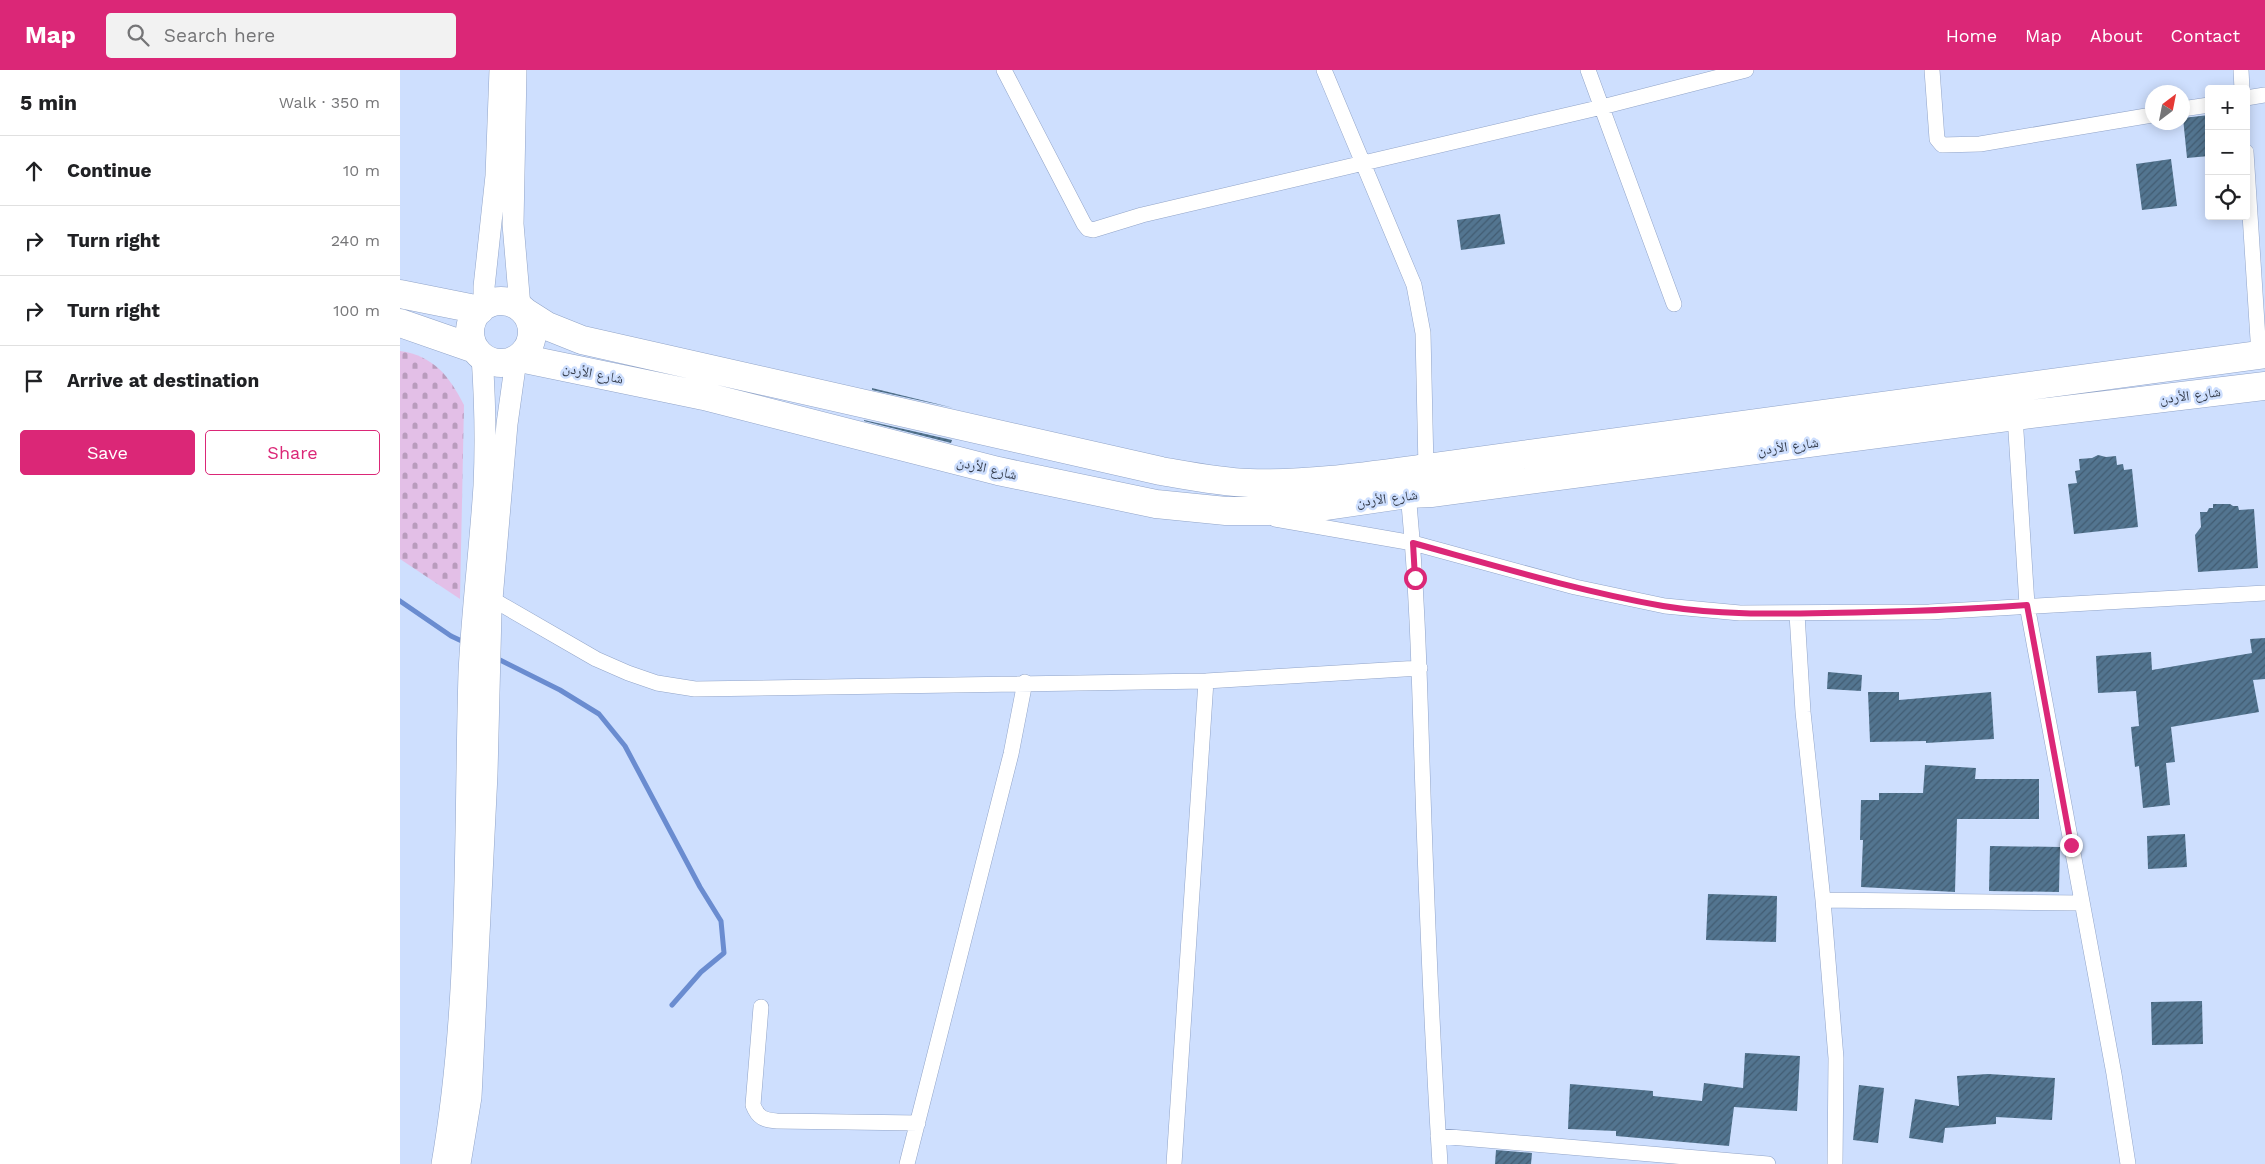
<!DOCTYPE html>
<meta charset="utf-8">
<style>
body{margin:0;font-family:"Work Sans","Noto Naskh Arabic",sans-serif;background:#f2f2f2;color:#202124}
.controls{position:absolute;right:15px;top:15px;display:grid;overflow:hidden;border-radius:5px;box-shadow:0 2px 12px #0003}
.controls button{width:45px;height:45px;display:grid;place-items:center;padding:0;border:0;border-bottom:1px solid #e0e0e0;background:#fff;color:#202124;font:25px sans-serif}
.compass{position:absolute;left:1745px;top:15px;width:45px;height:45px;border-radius:50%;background:#fff;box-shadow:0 2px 12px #0003;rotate:32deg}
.stop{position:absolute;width:15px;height:15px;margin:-11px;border:4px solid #db2777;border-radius:50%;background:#fff}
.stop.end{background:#db2777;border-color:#fff;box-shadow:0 1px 5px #0008}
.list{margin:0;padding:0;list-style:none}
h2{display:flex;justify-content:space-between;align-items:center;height:65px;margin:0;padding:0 20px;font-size:21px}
h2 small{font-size:16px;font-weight:400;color:#757577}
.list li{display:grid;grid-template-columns:32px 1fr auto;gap:15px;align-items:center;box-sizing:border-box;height:70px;padding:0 20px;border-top:1px solid #e0e0e0}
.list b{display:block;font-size:19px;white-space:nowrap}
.list em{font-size:16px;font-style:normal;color:#757577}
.actions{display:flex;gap:10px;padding:15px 20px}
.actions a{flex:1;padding:11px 0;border:1px solid #db2777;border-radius:5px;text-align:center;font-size:18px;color:#db2777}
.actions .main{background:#db2777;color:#fff}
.icon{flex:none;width:28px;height:28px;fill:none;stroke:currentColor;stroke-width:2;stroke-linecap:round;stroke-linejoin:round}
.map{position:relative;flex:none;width:1865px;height:1094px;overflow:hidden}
header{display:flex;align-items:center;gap:30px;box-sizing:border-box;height:70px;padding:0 25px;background:#db2777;color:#fff}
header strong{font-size:24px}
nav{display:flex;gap:28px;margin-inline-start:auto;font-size:18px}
.search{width:350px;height:45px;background:#f2f2f2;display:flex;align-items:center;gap:12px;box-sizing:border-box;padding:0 18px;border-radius:5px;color:#757577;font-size:19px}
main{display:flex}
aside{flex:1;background:#fff}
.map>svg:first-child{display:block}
.cemetery{fill:url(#cemetery-stones)}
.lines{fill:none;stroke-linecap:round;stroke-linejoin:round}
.stream{stroke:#6a8cd0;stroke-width:5}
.building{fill:url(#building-hatch)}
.street-casing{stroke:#91a4c8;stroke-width:16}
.secondary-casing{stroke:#91a4c8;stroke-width:22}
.highway-casing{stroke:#91a4c8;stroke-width:29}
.street{stroke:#fff;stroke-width:15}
.secondary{stroke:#fff;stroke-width:21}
.highway{stroke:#fff;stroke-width:28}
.route{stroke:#db2777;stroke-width:6}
.labels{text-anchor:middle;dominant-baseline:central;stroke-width:5;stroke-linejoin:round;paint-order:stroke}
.street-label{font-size:14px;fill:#353d4c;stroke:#cedffe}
</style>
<header>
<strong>Map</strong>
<div class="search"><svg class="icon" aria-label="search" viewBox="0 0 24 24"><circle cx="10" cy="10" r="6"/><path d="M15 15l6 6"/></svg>Search here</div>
<nav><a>Home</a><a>Map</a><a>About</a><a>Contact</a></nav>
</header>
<main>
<aside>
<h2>5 min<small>Walk · 350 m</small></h2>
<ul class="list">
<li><svg class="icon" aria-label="ahead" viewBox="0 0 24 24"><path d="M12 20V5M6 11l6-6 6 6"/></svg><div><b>Continue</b></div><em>10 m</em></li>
<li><svg class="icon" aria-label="right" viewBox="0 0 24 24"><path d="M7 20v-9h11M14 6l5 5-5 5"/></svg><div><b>Turn right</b></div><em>240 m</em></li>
<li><svg class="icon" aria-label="right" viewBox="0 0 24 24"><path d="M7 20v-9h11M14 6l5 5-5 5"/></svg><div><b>Turn right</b></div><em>100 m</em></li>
<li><svg class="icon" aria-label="arrive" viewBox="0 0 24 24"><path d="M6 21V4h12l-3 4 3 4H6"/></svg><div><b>Arrive at destination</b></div></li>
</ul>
<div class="actions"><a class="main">Save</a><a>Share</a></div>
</aside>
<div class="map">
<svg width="1865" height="1094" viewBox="0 0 1865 1094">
<defs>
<pattern id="cemetery-stones" width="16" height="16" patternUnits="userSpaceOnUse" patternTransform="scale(1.25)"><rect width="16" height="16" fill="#e3bfe7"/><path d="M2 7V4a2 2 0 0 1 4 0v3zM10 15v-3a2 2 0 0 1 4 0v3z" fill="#b99cbd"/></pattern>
<pattern id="building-hatch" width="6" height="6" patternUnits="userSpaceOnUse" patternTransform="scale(1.25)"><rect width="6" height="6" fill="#537590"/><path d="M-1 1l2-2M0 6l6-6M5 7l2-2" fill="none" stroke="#425c72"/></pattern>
</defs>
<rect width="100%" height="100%" fill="#cedffe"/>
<path class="cemetery" d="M 0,281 C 34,286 49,306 64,335 L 60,529 L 0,489 Z"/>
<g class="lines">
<path class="stream" d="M 0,531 L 51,566 L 66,573
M 96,588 L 160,620 L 199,644 L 225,676 L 300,817 L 321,851 L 324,883 L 301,902 L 272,935"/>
</g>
<path class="building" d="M 1809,45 L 1809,86 L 1787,88 L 1783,48 Z
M 1771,89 L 1777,136 L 1742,140 L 1736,94 Z
M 1100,144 L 1105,174 L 1061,180 L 1057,150 Z
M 472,318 L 554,338 L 472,320 Z
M 464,350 L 552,370 L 551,373 L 464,351 Z
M 1698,385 L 1706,387 L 1716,386 L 1717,395 L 1723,394 L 1724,400 L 1732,399 L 1738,457 L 1674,464 L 1668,414 L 1677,413 L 1675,401 L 1680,400 L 1679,389 L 1692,388 Z
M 1813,434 L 1830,434 L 1833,436 L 1838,436 L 1839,440 L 1854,439 L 1858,498 L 1798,502 L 1795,465 L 1801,457 L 1800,442 L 1807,442 L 1809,438 L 1813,438 Z
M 1865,568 L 1865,609 L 1853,610 L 1859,642 L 1771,657 L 1775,692 L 1766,693 L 1770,735 L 1743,738 L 1739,696 L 1735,697 L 1731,657 L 1739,656 L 1736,621 L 1698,623 L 1696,586 L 1751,582 L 1752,600 L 1852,583 L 1850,569 Z
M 1428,602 L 1462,605 L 1461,621 L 1427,619 Z
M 1468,622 L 1499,622 L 1499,630 L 1591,622 L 1594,669 L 1526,673 L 1526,671 L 1470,672 Z
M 1525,695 L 1576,698 L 1575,709 L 1639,709 L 1639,749 L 1557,749 L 1555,822 L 1461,817 L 1463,770 L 1460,770 L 1461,730 L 1479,730 L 1479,723 L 1523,723 Z
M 1785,764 L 1787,797 L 1748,799 L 1747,766 Z
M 1590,776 L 1660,777 L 1659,822 L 1589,821 Z
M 1308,824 L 1377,826 L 1376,872 L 1306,870 Z
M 1802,931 L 1803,974 L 1752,975 L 1751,932 Z
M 1345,983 L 1400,986 L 1397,1041 L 1334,1037 L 1329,1076 L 1216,1066 L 1216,1061 L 1168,1059 L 1170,1014 L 1253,1021 L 1253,1026 L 1302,1031 L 1304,1013 L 1343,1018 Z
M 1588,1004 L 1655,1008 L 1652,1050 L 1596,1047 L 1596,1054 L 1545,1058 L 1543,1073 L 1509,1068 L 1515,1029 L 1559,1036 L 1557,1006 Z
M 1459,1015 L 1484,1018 L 1478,1073 L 1453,1070 Z
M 1096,1080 L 1132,1083 L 1131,1094 L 1095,1094 Z"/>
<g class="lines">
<g class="street-casing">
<path id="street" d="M 604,0 L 684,154 L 688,159 L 693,160 L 742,145 L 1202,37 L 1346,0
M 924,0 L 1014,215 L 1023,263 L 1026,398
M 1188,0 L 1274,234
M 1532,0 L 1537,69 L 1542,75 L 1580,74 L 1752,45
M 1841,0 L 1842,19
M 1846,28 L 1865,25
M 1782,39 L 1809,35
M 1846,82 L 1859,285
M 1615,346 L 1627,535 L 1714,1004 L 1728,1094
M 1008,424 C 1019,533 1020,643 1024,753 C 1028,867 1033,981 1040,1094
M 875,449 L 1013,473 L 1175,517 L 1265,536 L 1340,543 L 1529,542 L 1865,523
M 84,528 L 92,529 L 196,589 L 228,603 L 257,613 L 295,619 L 806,611 L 1020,598
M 1397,544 L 1403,642 L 1423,830 L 1436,988 L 1435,1094
M 1423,830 L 1682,833
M 361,937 L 353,1035 C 358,1048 364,1050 377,1051 L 518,1053
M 1038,1066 L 1368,1094
M 507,1094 L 611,684 L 625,612
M 774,1094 L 806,611"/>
</g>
<g class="secondary-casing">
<path id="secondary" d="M 116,0 L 113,154 L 120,237
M 84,236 L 84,217 L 96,106 L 100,0
M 42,1094 C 70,932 64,766 69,603 C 72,541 80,479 84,416 C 86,373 85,329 82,286
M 60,1094 L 71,1027 L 87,704 L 91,541 L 107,354 L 116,290"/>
</g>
<g class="highway-casing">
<path id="highway" d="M 0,224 L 80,240
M70 262a31 31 0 1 1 62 0a31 31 0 1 1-62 0Z
M 125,242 L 147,256 L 182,270 L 761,401 C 790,406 820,412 849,413 C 908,415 967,406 1026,398 L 1865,284
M 0,253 L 75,279
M 120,288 L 304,326 L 598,401 L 756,434 L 826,441 L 868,441 L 920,437 L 1008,424 L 1031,423 L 1615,346 L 1865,316"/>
</g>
<use href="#street" class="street"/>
<use href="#secondary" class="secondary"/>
<use href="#highway" class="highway"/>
</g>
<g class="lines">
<path class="route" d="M 1015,508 L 1013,473 C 1096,496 1179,521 1263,536 C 1317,545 1372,544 1426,543 C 1493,542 1560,540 1627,535 L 1671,775"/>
</g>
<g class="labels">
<g class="street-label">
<text transform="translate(193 303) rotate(11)">شارع الأردن</text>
<text transform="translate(1790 325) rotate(-7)">شارع الأردن</text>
<text transform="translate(1388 376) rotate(-8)">شارع الأردن</text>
<text transform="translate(587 398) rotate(13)">شارع الأردن</text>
<text transform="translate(987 428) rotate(-7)">شارع الأردن</text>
</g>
</g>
</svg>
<div class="controls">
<button>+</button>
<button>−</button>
<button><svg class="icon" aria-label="locate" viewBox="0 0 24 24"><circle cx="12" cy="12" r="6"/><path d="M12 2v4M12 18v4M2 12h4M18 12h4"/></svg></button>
</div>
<svg class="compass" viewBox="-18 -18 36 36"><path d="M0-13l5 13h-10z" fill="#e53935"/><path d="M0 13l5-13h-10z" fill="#757577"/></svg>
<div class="stop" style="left:1015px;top:508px"></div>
<div class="stop end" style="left:1671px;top:775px"></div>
</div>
</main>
